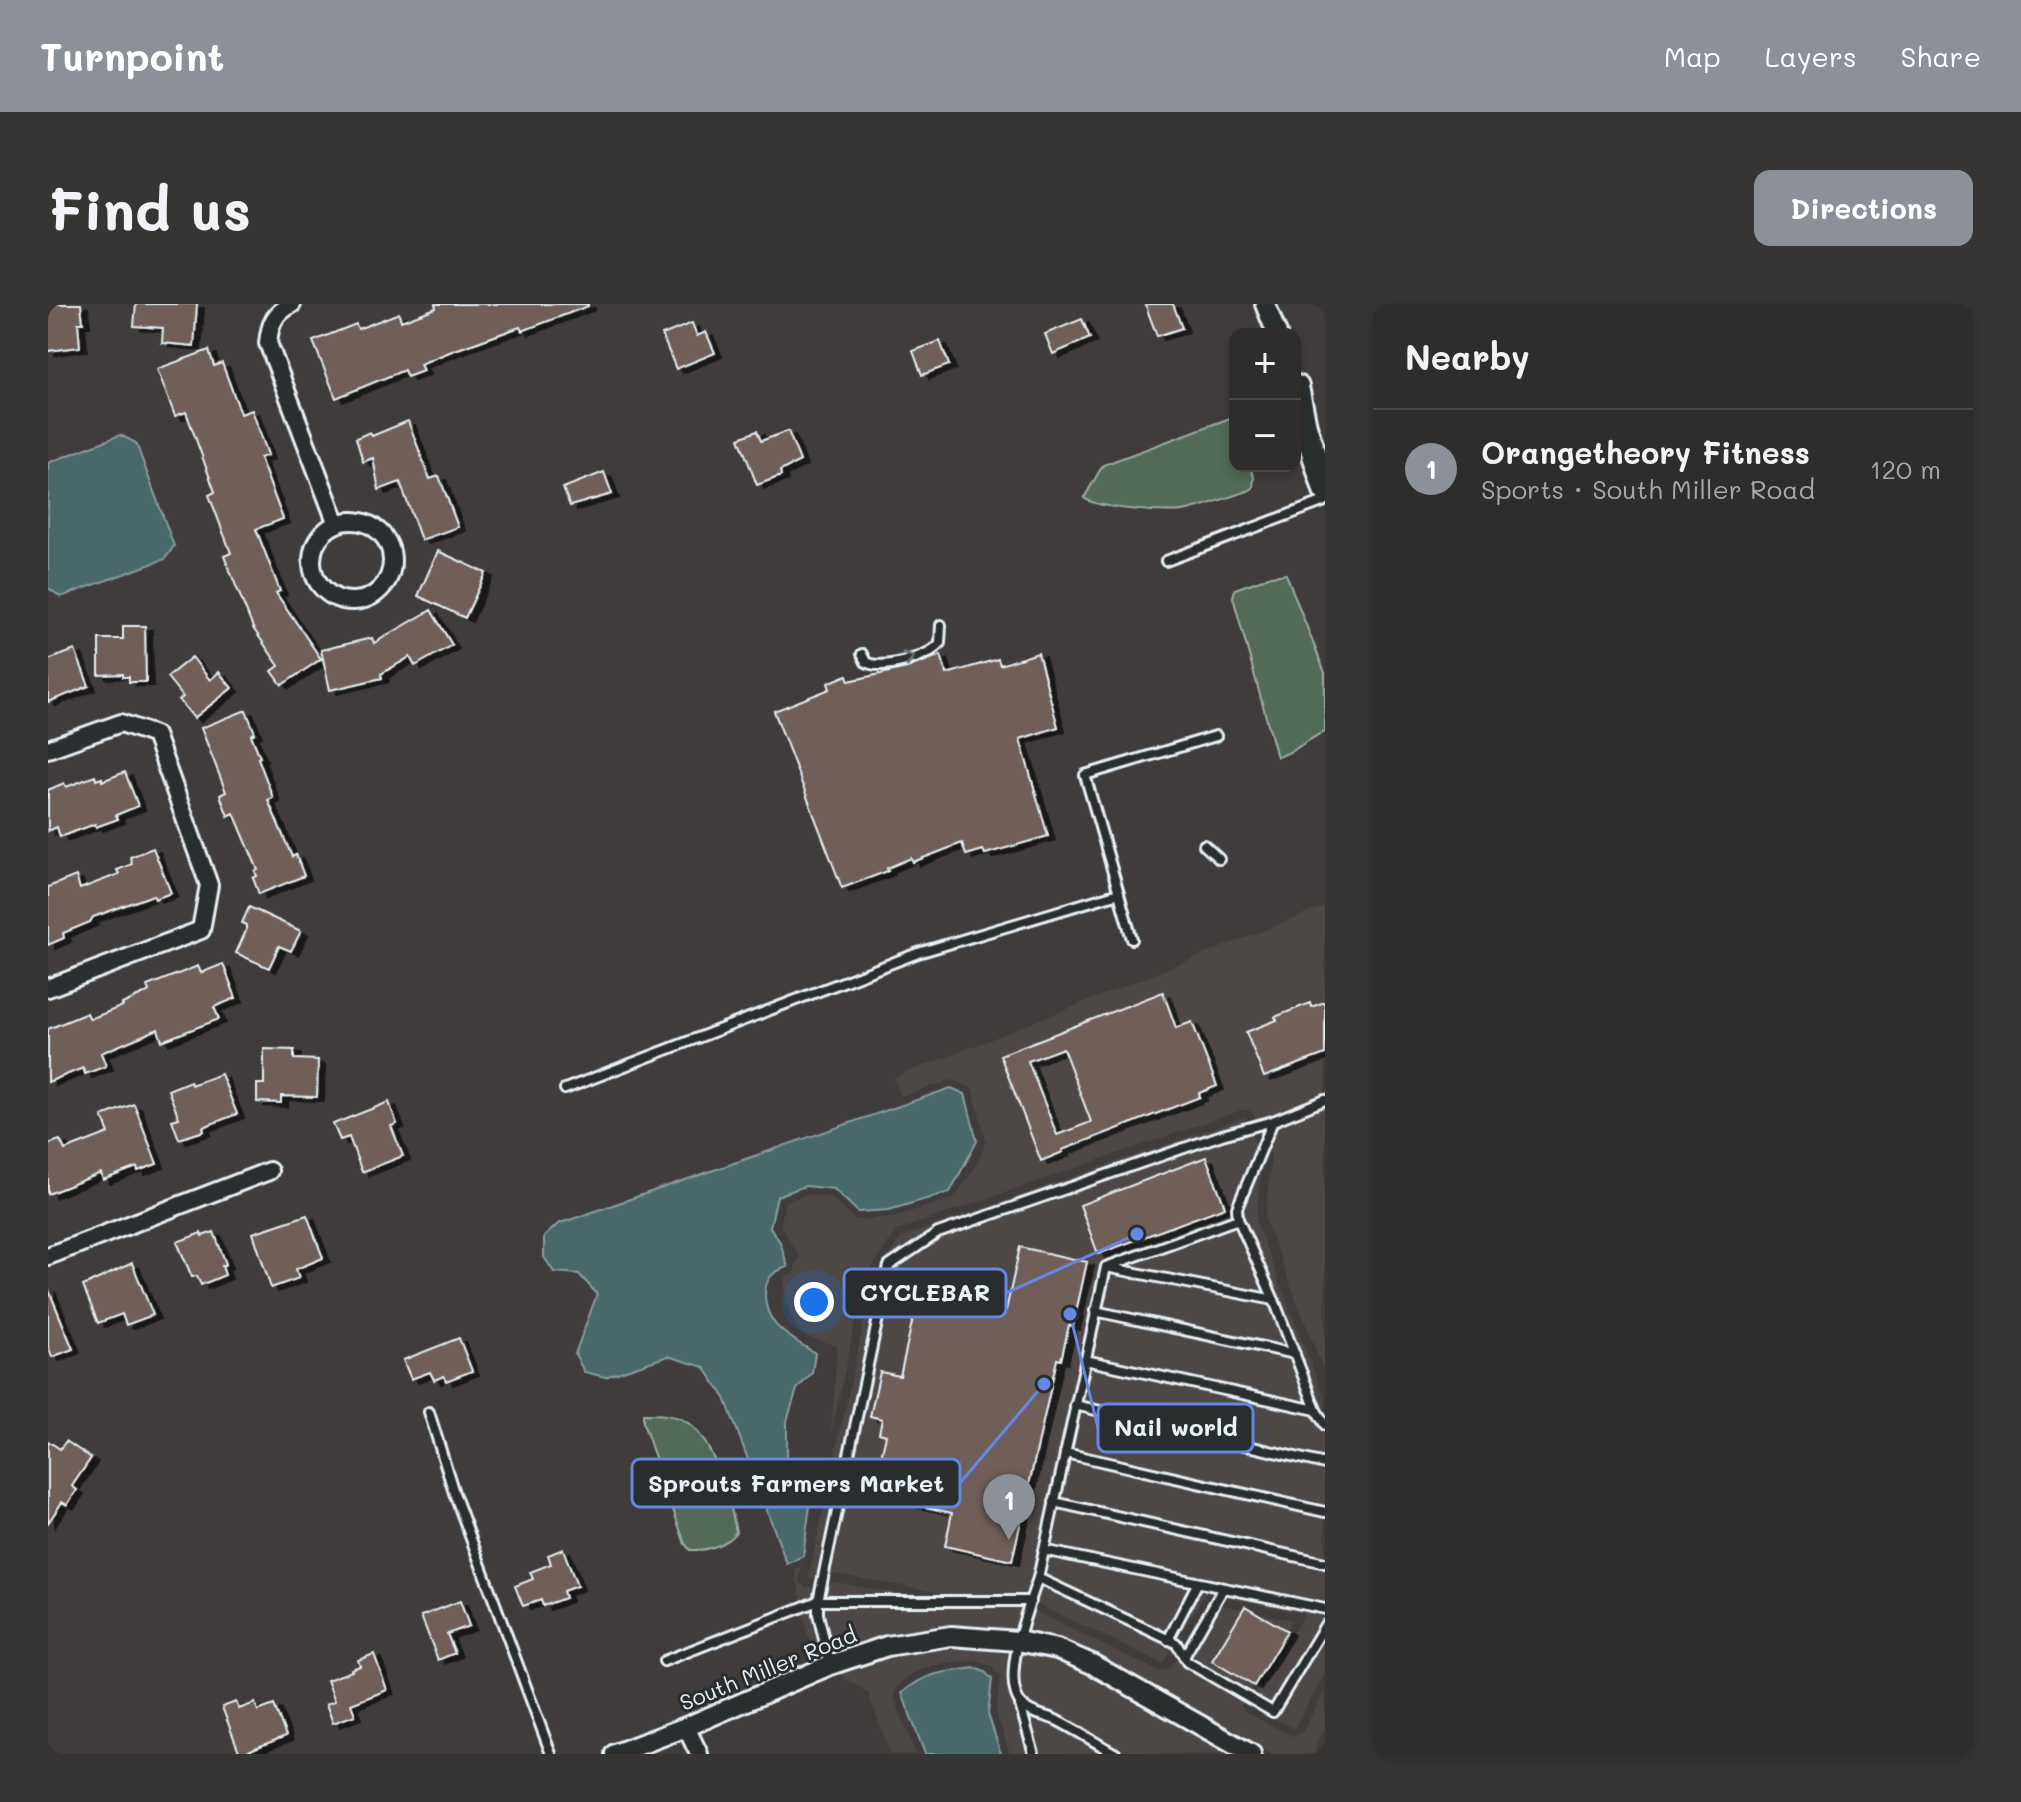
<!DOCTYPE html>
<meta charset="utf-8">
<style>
body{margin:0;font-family:Mali,sans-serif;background:#373534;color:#f1f3f6}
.controls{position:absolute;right:24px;top:24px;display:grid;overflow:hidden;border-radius:16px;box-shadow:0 4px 12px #0003}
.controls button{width:72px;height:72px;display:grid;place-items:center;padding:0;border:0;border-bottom:2px solid #4a4948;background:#2f2d2c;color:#f1f3f6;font:40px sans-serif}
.you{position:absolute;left:766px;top:998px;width:28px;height:28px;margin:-20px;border:6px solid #fff;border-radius:50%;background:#1a73e8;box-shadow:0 0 0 12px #1a73e833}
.badge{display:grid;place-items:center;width:52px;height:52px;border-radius:50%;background:#8c9099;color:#fff;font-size:26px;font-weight:700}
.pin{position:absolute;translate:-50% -66px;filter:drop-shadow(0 2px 4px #0008)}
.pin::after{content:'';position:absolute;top:42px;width:28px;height:24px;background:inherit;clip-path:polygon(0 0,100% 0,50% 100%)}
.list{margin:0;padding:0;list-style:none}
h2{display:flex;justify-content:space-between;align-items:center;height:104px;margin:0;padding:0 32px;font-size:34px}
h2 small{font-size:26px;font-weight:400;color:#a7a8a9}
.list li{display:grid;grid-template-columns:52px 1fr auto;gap:24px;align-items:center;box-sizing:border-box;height:120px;padding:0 32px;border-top:2px solid #4a4948}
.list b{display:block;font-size:30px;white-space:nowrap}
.list p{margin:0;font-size:26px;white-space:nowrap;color:#a7a8a9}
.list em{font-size:26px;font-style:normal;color:#a7a8a9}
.map{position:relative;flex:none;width:1277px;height:1450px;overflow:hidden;border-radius:16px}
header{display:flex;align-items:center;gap:48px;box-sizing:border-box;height:112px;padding:0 40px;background:#8c9099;color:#fff}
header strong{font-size:38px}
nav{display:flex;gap:44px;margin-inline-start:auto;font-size:28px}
.intro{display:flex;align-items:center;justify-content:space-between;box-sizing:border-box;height:192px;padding:0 48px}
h1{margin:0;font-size:56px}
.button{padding:20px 36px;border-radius:16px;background:#8c9099;color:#fff;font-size:28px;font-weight:700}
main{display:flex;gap:48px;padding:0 48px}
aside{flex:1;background:#2f2d2c;border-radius:16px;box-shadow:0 4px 12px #0003}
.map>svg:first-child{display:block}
.built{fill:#4d4644}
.green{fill:#526b59;stroke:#9daea8;stroke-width:2}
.water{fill:#49676b;stroke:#899ea3;stroke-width:2}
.building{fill:#6f5e58;stroke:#e8f1f8;stroke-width:2;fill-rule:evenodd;filter:url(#shadow)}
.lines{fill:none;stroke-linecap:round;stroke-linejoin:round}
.service-casing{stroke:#e8f1f8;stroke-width:14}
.minor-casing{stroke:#e8f1f8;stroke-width:22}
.tertiary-casing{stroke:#e8f1f8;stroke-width:24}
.secondary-casing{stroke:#e8f1f8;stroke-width:28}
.service{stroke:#2a2d2e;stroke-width:8}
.minor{stroke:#2a2d2e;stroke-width:16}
.tertiary{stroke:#2a2d2e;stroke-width:18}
.secondary{stroke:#2a2d2e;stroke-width:22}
.oneway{stroke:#6c7275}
.labels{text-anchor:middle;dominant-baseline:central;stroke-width:6;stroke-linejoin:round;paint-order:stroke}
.street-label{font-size:22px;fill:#e8f1f8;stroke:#2a2d2e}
.leader{fill:none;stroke:#6487e3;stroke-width:3}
.callout-dot{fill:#6487e3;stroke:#2a2d2e;stroke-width:3}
.callout{fill:#2a2d2e;stroke:#6487e3;stroke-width:3}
.callout-label{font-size:24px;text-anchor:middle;font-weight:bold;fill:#e8f1f8}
</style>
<header>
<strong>Turnpoint</strong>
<nav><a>Map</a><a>Layers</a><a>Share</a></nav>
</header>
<div class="intro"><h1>Find us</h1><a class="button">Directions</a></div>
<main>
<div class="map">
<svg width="1277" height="1450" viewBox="0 0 1277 1450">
<defs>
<filter id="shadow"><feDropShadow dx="7" dy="4" stdDeviation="0" flood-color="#0009"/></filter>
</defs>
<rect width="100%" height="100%" fill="#3f3c3b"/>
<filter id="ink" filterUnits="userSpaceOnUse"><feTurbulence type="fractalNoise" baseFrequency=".0125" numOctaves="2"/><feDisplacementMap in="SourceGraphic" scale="16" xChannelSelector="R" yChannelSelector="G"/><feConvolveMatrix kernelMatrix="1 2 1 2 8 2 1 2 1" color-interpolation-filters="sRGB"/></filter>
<g filter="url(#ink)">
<path class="built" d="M 1277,602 L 1277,1070 L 1217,916 L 1223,853 L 1205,810 L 1200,806 L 1194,806 L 848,927 L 817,974 L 783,1131 L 789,1042 L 759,1033 L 751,1028 L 743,1014 L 738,997 L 736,974 L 746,968 L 748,958 L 752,953 L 732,921 L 737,898 L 758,890 L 782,893 L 804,913 L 810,916 L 843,913 L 904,895 L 909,891 L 929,859 L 938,837 L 925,786 L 921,783 L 903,776 L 853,793 L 845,774 Z
M 1197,813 L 1214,856 L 1208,918 L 1277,1095 L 1277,1370 L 1246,1425 L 1201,1400 L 1256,1310 L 1158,1289 L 1114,1360 L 973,1292 L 909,1292 L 788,1270 L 760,1275 L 825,975 L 853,933 Z
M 754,1261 L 751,1277 L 758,1283 L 788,1278 L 906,1300 L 970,1299 L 1112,1368 L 1122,1364 L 1162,1298 L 1244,1316 L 1193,1402 L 1196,1407 L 1247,1433 L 1254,1428 L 1277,1387 L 1277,1425 L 1270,1436 L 1267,1450 L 1223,1450 L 1049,1352 L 1012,1336 L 972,1327 L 902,1323 L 836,1334 L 776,1354 L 759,1331 L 747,1265 Z
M 903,1341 L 968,1346 L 1005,1354 L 1038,1368 L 1183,1450 L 962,1450 L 948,1409 L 952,1373 L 943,1362 L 928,1357 L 886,1361 L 868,1368 L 849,1383 L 846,1392 L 868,1450 L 842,1450 L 820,1389 L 788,1368 L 841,1352 Z"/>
<path class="green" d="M 1182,114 L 1187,126 L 1187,162 L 1201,162 L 1206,173 L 1205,184 L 1200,187 C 1180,193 1160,201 1140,206 C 1122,210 1050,205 1036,194 L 1055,161 Z
M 1238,270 L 1277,369 L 1277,428 C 1260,434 1247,449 1229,453 L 1185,293 L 1187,285 L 1223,272 Z
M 595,1110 C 607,1110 626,1110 637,1117 C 665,1133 683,1198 688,1228 C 678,1241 659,1247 642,1246 L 637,1240 L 595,1119 Z"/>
<path class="water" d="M 72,131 L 88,139 L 126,242 L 117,255 L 13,293 L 0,284 L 0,159 Z
M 903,784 L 917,790 L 929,837 L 902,888 L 841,906 L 810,908 L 786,885 L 757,882 L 729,892 L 722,923 L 732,938 L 740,963 C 725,967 718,974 717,989 C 716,1022 742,1033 767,1049 L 764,1069 L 749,1085 L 739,1117 L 739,1157 L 752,1165 L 765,1180 L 755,1252 L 739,1260 L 677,1094 L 656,1063 L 620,1052 L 557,1073 L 536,1068 L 527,1050 L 549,990 L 531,970 L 506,968 L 496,953 L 496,933 L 510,920 Z
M 927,1364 L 937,1368 L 944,1375 L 940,1410 L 953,1450 L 877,1450 L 854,1389 C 878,1368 896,1368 927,1364 Z"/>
<path class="building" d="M 0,0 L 33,0 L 35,19 L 30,19 L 32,43 L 0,47 Z
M 88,0 L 149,0 L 146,42 L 114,39 L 115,24 L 86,22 Z
M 387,0 L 540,0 L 540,2 L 474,27 L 472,23 L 404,47 L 372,60 L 375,67 L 359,73 L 356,66 L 288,94 L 265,37 L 308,20 L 310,25 L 351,9 L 353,17 L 388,4 Z
M 1097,0 L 1125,0 L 1134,24 L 1109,32 Z
M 1034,15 L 1042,34 L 1005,50 L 997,30 Z
M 644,19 L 649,32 L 658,28 L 667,49 L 628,65 L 614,31 Z
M 892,37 L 901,61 L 874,71 L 865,47 Z
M 161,46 L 166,62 L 174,59 L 193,110 L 204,106 L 220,151 L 212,154 L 235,215 L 208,225 L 232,287 L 228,289 L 273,355 L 234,381 L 224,367 L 231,362 L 205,324 L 176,252 L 183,249 L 161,191 L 167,188 L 138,108 L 127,112 L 109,65 Z
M 360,117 L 382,175 L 391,172 L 410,223 L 373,236 L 352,178 L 331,186 L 325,154 L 315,158 L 308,134 L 322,128 L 324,132 Z
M 709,127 L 713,137 L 740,127 L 752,157 L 732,167 L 733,172 L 709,181 L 691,134 Z
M 556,168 L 564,190 L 522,202 L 515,184 Z
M 390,247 L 438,269 L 417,314 L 370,292 Z
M 383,306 L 404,341 L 367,362 L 362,353 L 333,370 L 334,374 L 282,386 L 273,346 L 324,334 L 326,339 Z
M 75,322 L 97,322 L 98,378 L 81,378 L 81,373 L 75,373 L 75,370 L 51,371 L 51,335 L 75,335 Z
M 27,346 L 41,382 L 0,398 L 0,356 Z
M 990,349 L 1010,423 L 972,435 L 1000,532 L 937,550 L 935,546 L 918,551 L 914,539 L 865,558 L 863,554 L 839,564 L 840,567 L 794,584 L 726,407 L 782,385 L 780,379 L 799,371 L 801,377 L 859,364 L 893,351 L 899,370 L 950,355 L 952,361 Z
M 144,353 L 162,376 L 171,368 L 184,384 L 146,414 L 131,396 L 135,393 L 119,373 Z
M 198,406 L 207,429 L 203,431 L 212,453 L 210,454 L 225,494 L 220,496 L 244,553 L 248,551 L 256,572 L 211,590 L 205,574 L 209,572 L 207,567 L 210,566 L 186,509 L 180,512 L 172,491 L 178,488 L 153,424 Z
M 77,468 L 90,502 L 68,511 L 70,515 L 48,523 L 47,520 L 12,533 L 9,523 L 0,527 L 0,486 L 16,479 L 18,483 L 47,472 L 48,476 L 54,474 L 54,477 Z
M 105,544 L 123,589 L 107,595 L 105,591 L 45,613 L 42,618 L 15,629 L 16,634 L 0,641 L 0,583 L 28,572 L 32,585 L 71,570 L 69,566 L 84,560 L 82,553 Z
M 201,603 L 253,627 L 243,647 L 231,642 L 221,664 L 188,649 L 198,627 L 198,621 L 194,619 Z
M 175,660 L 188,694 L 166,703 L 171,715 L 114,737 L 110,725 L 53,749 L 58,762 L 37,770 L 35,764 L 0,778 L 0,725 L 39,709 L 42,715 L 75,702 L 74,700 L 96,690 L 101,687 L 99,682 L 150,662 L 153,669 Z
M 1115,688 L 1128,724 L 1144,718 L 1169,782 L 1151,789 L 1152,793 L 1014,846 L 1015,848 L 993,857 L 952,751 ZM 1015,744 L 1043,818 L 1009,831 L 980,757 Z
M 1277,698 L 1277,750 L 1216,773 L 1198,728 L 1229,716 L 1227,713 L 1262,699 L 1263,703 Z
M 216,745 L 246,746 L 246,755 L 270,756 L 269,793 L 233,792 L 233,799 L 209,798 L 209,780 L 216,780 Z
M 173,770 L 189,810 L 155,823 L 156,827 L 131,835 L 124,816 L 131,814 L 120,786 L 142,777 L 143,781 Z
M 341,798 L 349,820 L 343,822 L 355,852 L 314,868 L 301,833 L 292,836 L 285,820 Z
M 86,800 L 109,860 L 90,867 L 89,863 L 55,876 L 53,869 L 0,890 L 0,840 L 12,836 L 17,846 L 61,829 L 54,812 Z
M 1158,853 L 1177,903 L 1050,950 L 1032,901 Z
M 259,911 L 275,954 L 248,965 L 251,974 L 223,984 L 205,929 Z
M 166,928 L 178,960 L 174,962 L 177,971 L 153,981 L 149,972 L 144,973 L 129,938 L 153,929 L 154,932 Z
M 972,943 L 1039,958 L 1025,1022 L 1021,1021 L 1013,1056 L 1009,1055 L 964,1257 L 897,1242 L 904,1209 L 824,1191 L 838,1131 L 831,1129 L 834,1115 L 822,1112 L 832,1068 L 852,1072 L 871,987 L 958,1006 Z
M 84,959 L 105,1011 L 78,1021 L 74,1010 L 50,1019 L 35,982 Z
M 0,984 L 25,1045 L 4,1053 L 0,1042 Z
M 411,1034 L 424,1067 L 398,1077 L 396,1072 L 386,1076 L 382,1068 L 363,1075 L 355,1056 Z
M 0,1137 L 12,1145 L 18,1137 L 43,1154 L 24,1182 L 29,1186 L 19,1201 L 14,1198 L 0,1219 Z
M 515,1245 L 529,1282 L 515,1287 L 517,1294 L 495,1302 L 493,1296 L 475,1302 L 467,1282 L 485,1275 L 482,1268 L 503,1260 L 500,1251 Z
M 412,1297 L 421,1322 L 399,1330 L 407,1349 L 390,1356 L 373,1312 Z
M 1197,1302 L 1239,1327 L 1206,1382 L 1164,1357 Z
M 326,1350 L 339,1386 L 303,1400 L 307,1411 L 285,1419 L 278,1400 L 287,1397 L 279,1376 L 304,1367 L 303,1365 L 312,1362 L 310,1356 Z
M 188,1398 L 191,1405 L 207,1399 L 210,1407 L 226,1401 L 238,1432 L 192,1450 L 174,1403 Z"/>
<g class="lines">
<g class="service-casing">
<path id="service" d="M 1118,257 L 1277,197
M 814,350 L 818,358 C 833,367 883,353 892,339 L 893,321
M 1156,541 L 1171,555
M 1084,635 L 1037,471 L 1168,432
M 517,785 L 870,649 L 1071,589
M 1190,915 L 1189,904 L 1225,817
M 1058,963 L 1226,996
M 1047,1007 L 1247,1050
M 1037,1056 L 1268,1106
M 1027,1101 L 1277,1160
M 381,1108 L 406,1189 L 503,1450
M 1017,1149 L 1277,1208
M 1006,1198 L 1277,1259
M 995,1246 L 1277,1305
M 990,1274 L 1058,963 L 1190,915 L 1226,996 L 1268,1106 L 1277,1121
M 1120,1336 L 1149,1280
M 1136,1353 L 1175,1285
M 616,1357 L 770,1297 L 841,962 L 890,929 L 1174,831 L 1225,817 L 1277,796
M 782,1361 L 770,1310 L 770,1297 L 983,1297
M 972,1401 L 986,1450
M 1068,1450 C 1048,1439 1028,1426 1008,1416 C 997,1411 982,1410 974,1401 C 951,1377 981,1301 990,1274 L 1128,1339 L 1139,1358 L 1225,1408 L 1277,1321"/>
</g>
<g class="minor-casing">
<path id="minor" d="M 244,0 C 226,10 222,19 220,39 L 289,220
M264 257a40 40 0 1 1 80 0a40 40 0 1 1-80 0Z
M 0,445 L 73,419 L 107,431 L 161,581 L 153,626 L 0,684
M 0,952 L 221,867
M 638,1423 L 651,1450"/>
</g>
<g class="tertiary-casing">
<path id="tertiary" d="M 1217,0 L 1229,30
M 567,1450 L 638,1423 L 782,1361 L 839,1342 L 903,1332 L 970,1337 L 1009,1345 L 1044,1360 L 1203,1450"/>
</g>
<g class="secondary-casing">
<path id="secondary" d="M 1249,83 L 1257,122 L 1277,186"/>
</g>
<use href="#service" class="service"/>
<use href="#minor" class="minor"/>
<use href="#tertiary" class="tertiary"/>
<use href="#secondary" class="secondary"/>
</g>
<defs><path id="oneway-chevron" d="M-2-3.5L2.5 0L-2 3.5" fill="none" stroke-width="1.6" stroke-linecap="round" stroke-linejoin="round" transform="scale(2)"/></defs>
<use class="oneway" href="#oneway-chevron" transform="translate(861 354) rotate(-18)"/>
</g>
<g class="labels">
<g class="street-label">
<text transform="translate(720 1364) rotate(-22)">South Miller Road</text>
</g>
</g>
<path class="leader" d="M1089 930L958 989M1022 1010L1050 1124M996 1080L912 1179"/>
<g class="callout-dot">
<circle cx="1089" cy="930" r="8"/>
<circle cx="1022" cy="1010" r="8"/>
<circle cx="996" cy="1080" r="8"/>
</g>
<g class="callout">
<rect x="796" y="965" width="162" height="48" rx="8"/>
<rect x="1050" y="1100" width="155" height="48" rx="8"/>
<rect x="584" y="1155" width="328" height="48" rx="8"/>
</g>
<g class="callout-label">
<text x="877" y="997">CYCLEBAR</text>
<text x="1128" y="1132">Nail world</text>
<text x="748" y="1188">Sprouts Farmers Market</text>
</g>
</svg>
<div class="controls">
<button>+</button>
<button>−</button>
</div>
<div class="you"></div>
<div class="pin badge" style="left:961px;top:1236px">1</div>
</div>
<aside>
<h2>Nearby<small></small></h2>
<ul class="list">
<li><span class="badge">1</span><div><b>Orangetheory Fitness</b><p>Sports · South Miller Road</p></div><em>120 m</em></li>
</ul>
</aside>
</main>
